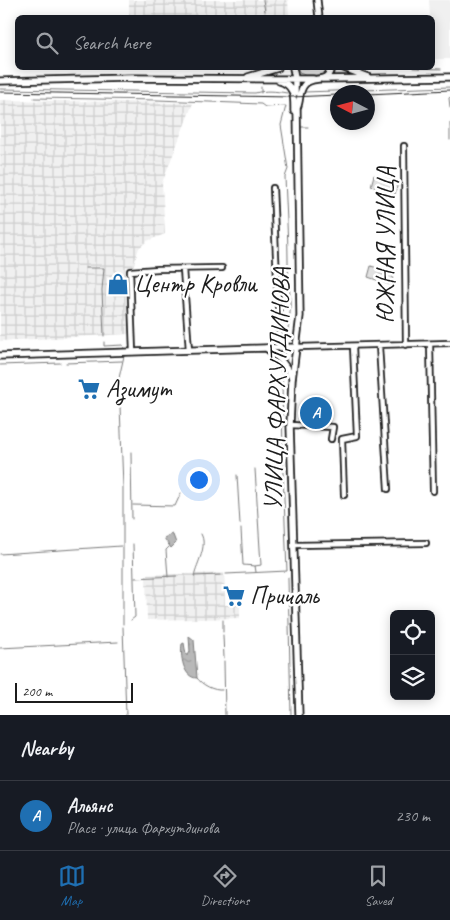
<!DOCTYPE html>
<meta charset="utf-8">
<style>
body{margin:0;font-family:Caveat,sans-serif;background:#20242c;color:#f1f3f6}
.controls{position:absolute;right:15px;bottom:15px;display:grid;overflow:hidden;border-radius:8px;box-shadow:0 2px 12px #0003}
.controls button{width:45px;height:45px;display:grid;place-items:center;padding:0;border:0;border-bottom:1px solid #363941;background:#171b24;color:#f1f3f6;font:25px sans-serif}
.compass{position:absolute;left:330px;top:85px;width:45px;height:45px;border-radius:50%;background:#171b24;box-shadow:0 2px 12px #0003;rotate:276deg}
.scale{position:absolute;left:15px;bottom:12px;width:118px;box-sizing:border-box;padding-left:5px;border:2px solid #1c1c1c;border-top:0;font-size:14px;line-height:18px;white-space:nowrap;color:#1c1c1c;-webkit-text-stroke:4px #fff;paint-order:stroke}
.you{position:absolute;left:198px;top:479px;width:18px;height:18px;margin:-12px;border:4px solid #fff;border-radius:50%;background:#1a73e8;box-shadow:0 0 0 8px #1a73e833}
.badge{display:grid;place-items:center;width:32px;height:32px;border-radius:50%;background:#1f6fb2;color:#fff;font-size:16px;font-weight:700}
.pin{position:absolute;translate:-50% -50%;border:2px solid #fff;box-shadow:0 1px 5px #0006}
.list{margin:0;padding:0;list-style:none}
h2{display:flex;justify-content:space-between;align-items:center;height:65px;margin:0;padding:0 20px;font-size:21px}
h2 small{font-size:16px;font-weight:400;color:#9ea1a6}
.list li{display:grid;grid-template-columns:32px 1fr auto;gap:15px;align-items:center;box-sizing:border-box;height:70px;padding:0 20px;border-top:1px solid #363941}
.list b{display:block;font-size:19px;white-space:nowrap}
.list p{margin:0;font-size:16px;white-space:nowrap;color:#9ea1a6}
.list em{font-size:16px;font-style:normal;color:#9ea1a6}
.icon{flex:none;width:28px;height:28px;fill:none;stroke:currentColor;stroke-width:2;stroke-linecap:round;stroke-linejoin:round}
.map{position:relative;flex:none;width:450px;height:715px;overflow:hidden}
.search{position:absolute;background:#171b24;box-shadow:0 2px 12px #0003;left:15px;right:15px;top:15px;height:55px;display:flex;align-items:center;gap:12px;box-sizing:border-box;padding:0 18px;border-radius:8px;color:#9ea1a6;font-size:19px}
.sheet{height:135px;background:#171b24}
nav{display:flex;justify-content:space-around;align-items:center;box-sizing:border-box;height:70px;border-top:1px solid #363941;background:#171b24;font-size:14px;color:#9ea1a6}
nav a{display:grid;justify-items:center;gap:2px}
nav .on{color:#1f6fb2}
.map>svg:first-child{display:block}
.built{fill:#f0f0f0}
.industrial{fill:url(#industrial-grid)}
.green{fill:#e2e2e2;stroke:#7f7f7f}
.forest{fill:url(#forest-crowns);stroke:#7f7f7f}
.water{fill:url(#water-ripples);stroke:#7a7a7a}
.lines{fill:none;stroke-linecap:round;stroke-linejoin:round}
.stream{stroke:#7a7a7a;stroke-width:1}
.minor-casing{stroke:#1c1c1c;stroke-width:8}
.major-casing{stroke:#1c1c1c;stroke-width:9}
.minor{stroke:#fff;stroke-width:4.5}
.major{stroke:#fff;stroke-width:5.5}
.rail{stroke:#1c1c1c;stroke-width:1}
.labels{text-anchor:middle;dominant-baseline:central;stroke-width:5;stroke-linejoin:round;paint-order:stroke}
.street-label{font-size:25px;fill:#1c1c1c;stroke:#fff}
.poi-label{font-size:25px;fill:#1c1c1c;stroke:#fff;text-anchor:start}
</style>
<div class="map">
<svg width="450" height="715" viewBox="0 0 450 715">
<defs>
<pattern id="industrial-grid" width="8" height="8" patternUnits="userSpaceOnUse" patternTransform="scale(1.25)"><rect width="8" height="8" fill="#f0f0f0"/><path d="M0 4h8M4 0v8" fill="none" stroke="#cdcdcd"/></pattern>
<pattern id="forest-crowns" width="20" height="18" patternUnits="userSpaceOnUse" patternTransform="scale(1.25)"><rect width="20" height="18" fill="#e2e2e2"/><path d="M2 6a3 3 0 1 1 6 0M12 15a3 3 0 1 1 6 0" fill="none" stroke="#c1c1c1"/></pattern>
<pattern id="water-ripples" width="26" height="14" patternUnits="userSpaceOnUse" patternTransform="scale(1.25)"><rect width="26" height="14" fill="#b8b8b8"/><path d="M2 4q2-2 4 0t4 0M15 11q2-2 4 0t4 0" fill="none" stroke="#9e9e9e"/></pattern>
</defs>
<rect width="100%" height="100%" fill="#fff"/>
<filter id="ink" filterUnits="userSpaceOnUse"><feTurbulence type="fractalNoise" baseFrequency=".02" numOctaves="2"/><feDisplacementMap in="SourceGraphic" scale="10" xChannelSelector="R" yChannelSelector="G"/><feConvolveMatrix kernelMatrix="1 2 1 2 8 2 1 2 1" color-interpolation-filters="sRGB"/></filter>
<g filter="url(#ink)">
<path class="built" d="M 429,0 L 450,0 L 450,59 L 433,59 L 432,18 L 430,17 Z"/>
<path class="industrial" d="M 129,0 L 288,0 L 289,17 L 129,17 Z
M 0,100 L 193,103 L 162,183 L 165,234 L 147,241 L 139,248 L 133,267 L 125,267 L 128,334 L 0,341 Z
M 224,573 L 225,605 L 240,605 L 240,618 L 147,620 L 146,575 Z"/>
<path class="green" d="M 298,68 L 328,68 L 322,75 L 305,75 L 299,73 Z
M 336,68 L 339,68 L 356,76 L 333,76 Z
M 374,175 L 398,183 L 395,194 L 371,186 Z"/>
<path class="forest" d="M 371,266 L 394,273 L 391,285 L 368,277 Z"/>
<path class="water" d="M 171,534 L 173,535 L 176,543 L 171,548 L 164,538 Z
M 189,636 L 194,640 L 197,678 C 183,678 180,655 182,644 L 184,643 L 186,655 L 188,655 L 190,652 Z"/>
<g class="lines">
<path class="stream" d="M 263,0 L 265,11
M 413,68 L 441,69
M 261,87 L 261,93
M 0,89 L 255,93 C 266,90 275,91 287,93
M 305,92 L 450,87
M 450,97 L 449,98 L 450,107
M 34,98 L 157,100 L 261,104 L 265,107 L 286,106 L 281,125 L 288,169 L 285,177 C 286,205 288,233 288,261 C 288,287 295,317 284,341
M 450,123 L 450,140
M 300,127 L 308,127
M 85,268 L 104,268 L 102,290 L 104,336
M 104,342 L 104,346 L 123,345 L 124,348
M 284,353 L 287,360
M 66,363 L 122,361
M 0,365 L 60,363
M 131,452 L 132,519
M 255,469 L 261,565 L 255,566 L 256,572
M 237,475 L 240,524
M 133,505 L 175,506 L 181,493
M 241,529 L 243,565 L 255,566
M 201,534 C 208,546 197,563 194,576 L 220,575
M 0,554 L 121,546
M 226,574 L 287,571 L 283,474 L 282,374 L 279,367 L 268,355
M 168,577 L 166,550 L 169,547
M 135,578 L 177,576
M 288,578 L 291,715
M 131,620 L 135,617 L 133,544
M 223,620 L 223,632
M 123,624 L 123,487 L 119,378 L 124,356
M 123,627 L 126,715
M 223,635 L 224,658
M 0,648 L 118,642
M 224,661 L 225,715
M 197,678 C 202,685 214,691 222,690"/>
<g class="minor-casing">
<path id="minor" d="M 404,146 L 406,345
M 273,188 L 280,347
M 183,269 L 189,350
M 430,344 L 433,491
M 379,346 L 388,489
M 298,347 L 450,343
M 133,352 L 130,271 L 158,269 L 222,268
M 290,425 L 333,427 L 331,439
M 344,495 L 342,439 L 357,436 L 353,346
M 294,545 L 426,543"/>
</g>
<g class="major-casing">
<path id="major" d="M 317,0 L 319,18
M 293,68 L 295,78 L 295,93
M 344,68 L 368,77
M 248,77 L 278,68
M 322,79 L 450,77
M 0,81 L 131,78 L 313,79
M 279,81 C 295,85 294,97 294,111
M 266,348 C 277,355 287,366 292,378
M 0,356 L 298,347
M 299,715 L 290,425 L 292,380 L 300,316 L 297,108 C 301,100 298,91 305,84 C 314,75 327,85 331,68"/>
</g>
<use href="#minor" class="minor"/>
<use href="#major" class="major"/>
<path class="rail" d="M 0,92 L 291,97 L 338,95
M 368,94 L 450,90"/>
</g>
</g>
<defs>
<g id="shop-bare" transform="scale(1.725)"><path d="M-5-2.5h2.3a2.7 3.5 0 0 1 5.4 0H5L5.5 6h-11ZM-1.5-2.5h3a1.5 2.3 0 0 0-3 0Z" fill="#1f6fb2" stroke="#fff" stroke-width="2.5" paint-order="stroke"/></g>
<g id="supermarket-bare" transform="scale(1.725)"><path d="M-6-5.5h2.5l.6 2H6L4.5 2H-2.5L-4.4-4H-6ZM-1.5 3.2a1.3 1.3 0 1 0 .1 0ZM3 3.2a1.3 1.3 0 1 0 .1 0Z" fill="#1f6fb2" stroke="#fff" stroke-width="2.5" paint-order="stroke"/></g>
</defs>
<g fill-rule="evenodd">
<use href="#shop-bare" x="118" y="284"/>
<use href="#supermarket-bare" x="89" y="389"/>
<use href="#supermarket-bare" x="234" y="596"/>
</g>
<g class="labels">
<g class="street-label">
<text transform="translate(386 245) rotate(-90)">ЮЖНАЯ УЛИЦА</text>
<text transform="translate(277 389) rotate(-88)">УЛИЦА ФАРХУТДИНОВА</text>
</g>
<g class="poi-label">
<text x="134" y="284">Центр Кровли</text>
<text x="106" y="389">Азимут</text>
<text x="250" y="596">Причаль</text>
</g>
</g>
</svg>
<div class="controls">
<button><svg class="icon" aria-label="locate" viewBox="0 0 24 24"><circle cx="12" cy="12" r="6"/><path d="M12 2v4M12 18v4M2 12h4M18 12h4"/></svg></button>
<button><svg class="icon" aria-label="layers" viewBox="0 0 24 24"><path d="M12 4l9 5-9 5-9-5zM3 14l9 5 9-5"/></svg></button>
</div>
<svg class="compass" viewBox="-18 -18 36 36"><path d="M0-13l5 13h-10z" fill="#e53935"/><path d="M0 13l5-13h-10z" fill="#9ea1a6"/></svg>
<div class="scale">200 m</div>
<div class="you"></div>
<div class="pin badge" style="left:316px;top:413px">A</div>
<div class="search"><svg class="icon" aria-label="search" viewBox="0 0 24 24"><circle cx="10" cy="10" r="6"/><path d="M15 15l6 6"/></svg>Search here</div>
</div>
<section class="sheet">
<h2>Nearby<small></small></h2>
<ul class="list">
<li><span class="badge">A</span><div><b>Альянс</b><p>Place · улица Фархутдинова</p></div><em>230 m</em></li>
</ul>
</section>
<nav>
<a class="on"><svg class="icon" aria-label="map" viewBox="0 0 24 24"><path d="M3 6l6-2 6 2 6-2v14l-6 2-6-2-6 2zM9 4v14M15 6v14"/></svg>Map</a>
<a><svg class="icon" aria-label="directions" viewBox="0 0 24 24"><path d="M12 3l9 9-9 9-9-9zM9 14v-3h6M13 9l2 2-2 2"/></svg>Directions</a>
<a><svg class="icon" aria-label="saved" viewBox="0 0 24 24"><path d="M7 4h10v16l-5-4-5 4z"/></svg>Saved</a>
</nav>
